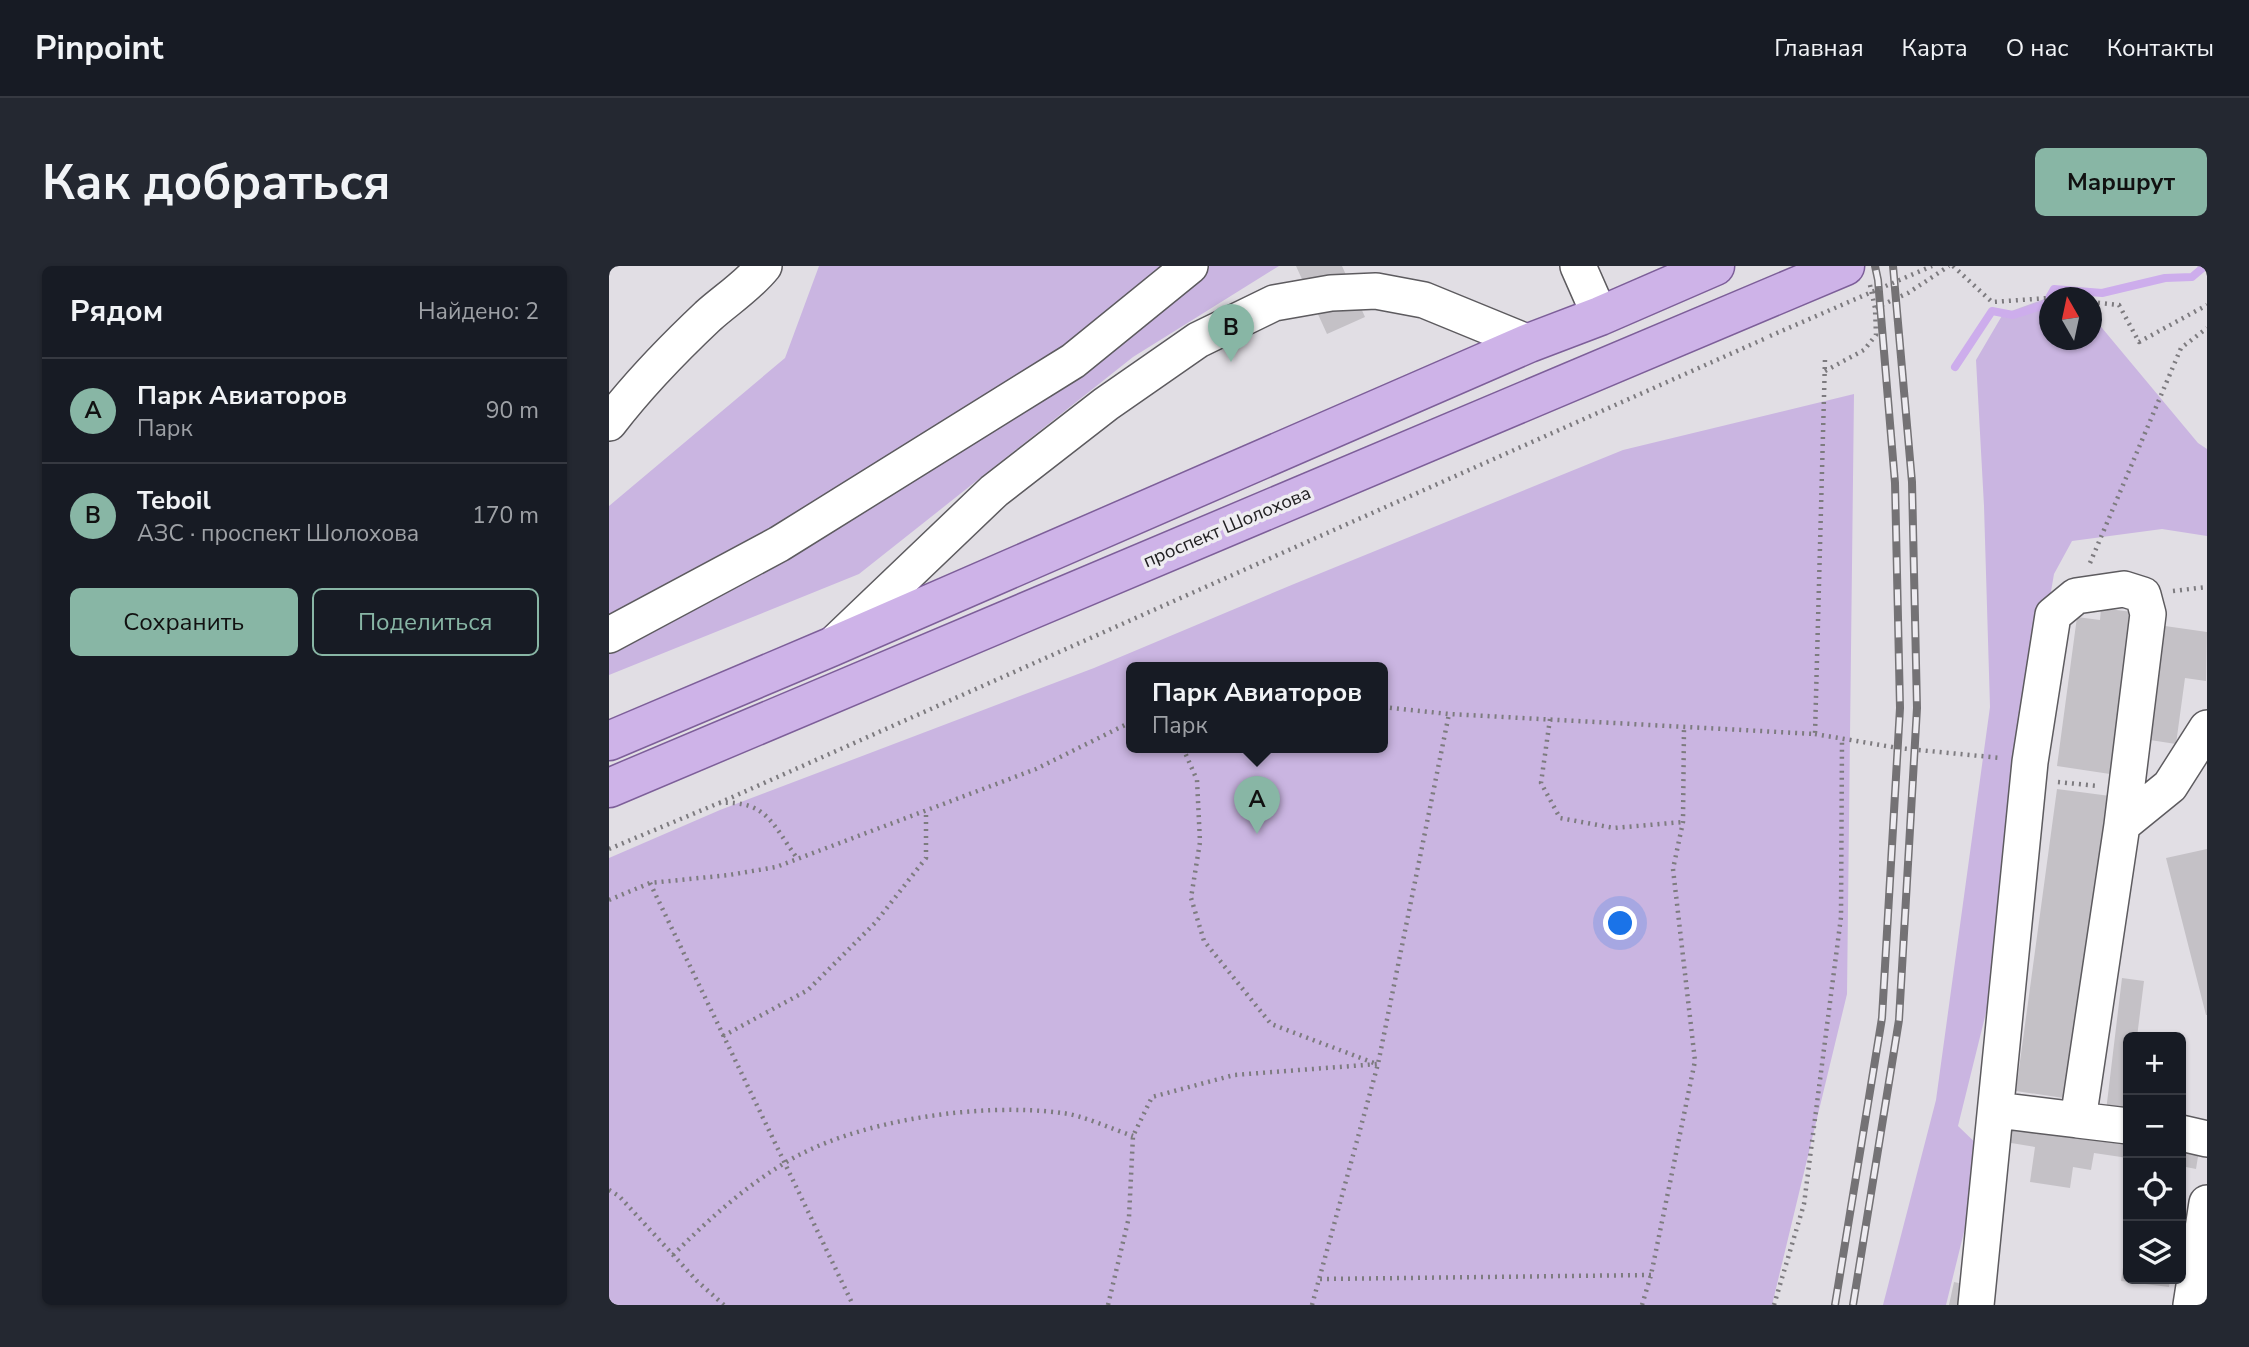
<!DOCTYPE html>
<html lang="ru">
<meta charset="utf-8">
<style>
body{margin:0;font-family:"Nunito Sans",sans-serif;background:#242831;color:#f1f3f6}
.controls{position:absolute;right:21px;bottom:21px;display:grid;overflow:hidden;border-radius:10px;box-shadow:0 2px 5px #0004}
.controls button{width:63px;height:63px;display:grid;place-items:center;padding:0;border:0;border-bottom:2px solid #363941;background:#171b24;color:#f1f3f6;font:35px sans-serif}
.compass{position:absolute;left:1430px;top:21px;width:63px;height:63px;border-radius:50%;background:#171b24;box-shadow:0 2px 5px #0004;rotate:351deg}
.you{position:absolute;left:1012px;top:658px;width:24px;height:24px;margin:-18px;border:5px solid #fff;border-radius:50%;background:#1a73e8;box-shadow:0 0 0 10px #1a73e833}
.badge{display:grid;place-items:center;width:46px;height:46px;border-radius:50%;background:#88b6a5;color:#111;font-size:23px;font-weight:700}
.pin{position:absolute;translate:-50% -58px;filter:drop-shadow(0 2px 4px #0008)}
.pin::after{content:'';position:absolute;top:37px;width:24px;height:21px;background:inherit;clip-path:polygon(0 0,100% 0,50% 100%)}
.popup{position:absolute;left:517px;top:396px;width:262px;height:91px;box-sizing:border-box;display:grid;place-content:center;border-radius:10px;background:#171b24;filter:drop-shadow(0 2px 5px #0005);font-size:23px;white-space:nowrap;color:#9ea1a6}
.popup b{font-size:26px;color:#f1f3f6}
.popup::after{content:'';position:absolute;left:50%;top:100%;margin-left:-14px;border:14px solid transparent;border-top-color:#171b24}
.list{margin:0;padding:0;list-style:none}
h2{display:flex;justify-content:space-between;align-items:center;height:91px;margin:0;padding:0 28px;font-size:30px}
h2 small{font-size:23px;font-weight:400;color:#9ea1a6}
.list li{display:grid;grid-template-columns:46px 1fr auto;gap:21px;align-items:center;box-sizing:border-box;height:105px;padding:0 28px;border-top:2px solid #363941}
.list b{display:block;font-size:26px;white-space:nowrap}
.list p{margin:0;font-size:23px;white-space:nowrap;color:#9ea1a6}
.list em{font-size:23px;font-style:normal;color:#9ea1a6}
.actions{display:flex;gap:14px;padding:21px 28px}
.actions a{flex:1;padding:16px 0;border:2px solid #88b6a5;border-radius:10px;text-align:center;font-size:24px;color:#88b6a5}
.actions .main{background:#88b6a5;color:#111}
.icon{flex:none;width:38px;height:38px;fill:none;stroke:currentColor;stroke-width:2;stroke-linecap:round;stroke-linejoin:round}
.map{position:relative;flex:none;width:1598px;height:1039px;overflow:hidden;border-radius:10px}
header{display:flex;align-items:center;gap:42px;box-sizing:border-box;height:98px;padding:0 35px;background:#171b24;border-bottom:2px solid #363941}
header strong{font-size:33px}
nav{display:flex;gap:38px;margin-inline-start:auto;font-size:24px}
.intro{display:flex;align-items:center;justify-content:space-between;box-sizing:border-box;height:168px;padding:0 42px}
h1{margin:0;font-size:49px}
.button{padding:18px 32px;border-radius:10px;background:#88b6a5;color:#111;font-size:24px;font-weight:700}
main{display:flex;gap:42px;padding:0 42px}
aside{flex:1;background:#171b24;border-radius:10px;box-shadow:0 2px 5px #0004}
.map>svg:first-child{display:block}
.green{fill:#cab5e1;fill-rule:evenodd}
.lines{fill:none;stroke-linecap:round;stroke-linejoin:round}
.stream{stroke:#cdadec;stroke-width:8}
.building{fill:#c4c1c6}
.minor-casing{stroke:#5d5b5f;stroke-width:38}
.major-casing{stroke:#7d5f99;stroke-width:41}
.path{stroke:#7d7b7f;stroke-width:4.5;stroke-dasharray:2 5;stroke-linecap:butt}
.minor{stroke:#fff;stroke-width:35}
.major{stroke:#ceb3e8;stroke-width:38}
.rail-casing{stroke:#747275;stroke-width:8}
.rail{stroke:#eeecf1;stroke-width:5;stroke-dasharray:16;stroke-linecap:butt}
.path-bridge{stroke:#7d7b7f;stroke-width:4.5;stroke-dasharray:2 5;stroke-linecap:butt}
.labels{text-anchor:middle;dominant-baseline:central;stroke-width:7;stroke-linejoin:round;paint-order:stroke}
.street-label{font-size:19px;fill:#232224;stroke:#eeecf1}
</style>
<header>
<strong>Pinpoint</strong>
<nav><a>Главная</a><a>Карта</a><a>О нас</a><a>Контакты</a></nav>
</header>
<div class="intro"><h1>Как добраться</h1><a class="button">Маршрут</a></div>
<main>
<aside>
<h2>Рядом<small>Найдено: 2</small></h2>
<ul class="list">
<li><span class="badge">A</span><div><b>Парк Авиаторов</b><p>Парк</p></div><em>90 m</em></li>
<li><span class="badge">B</span><div><b>Teboil</b><p>АЗС · проспект Шолохова</p></div><em>170 m</em></li>
</ul>
<div class="actions"><a class="main">Сохранить</a><a>Поделиться</a></div>
</aside>
<div class="map">
<svg width="1598" height="1039" viewBox="0 0 1598 1039">
<rect width="100%" height="100%" fill="#e1dee4"/>
<path class="green" d="M 210,0 L 670,0 L 524,91 L 250,308 L 0,409 L 0,240 L 176,92 Z
M 1455,26 L 1461,31 L 1440,32 L 1440,74 L 1482,74 L 1483,50 L 1589,177 L 1598,183 L 1598,270 L 1553,263 L 1463,275 L 1445,308 L 1420,453 L 1391,690 L 1349,860 L 1375,885 L 1337,1039 L 1274,1039 L 1327,834 L 1381,441 L 1375,240 L 1367,94 L 1394,48 Z
M 1245,128 L 1238,728 L 1163,1039 L 0,1039 L 0,592 L 111,544 L 485,402 L 685,318 L 1014,184 ZM 522,402 L 774,402 L 774,482 L 522,482 Z"/>
<g class="lines">
<path class="stream" d="M 1346,101 L 1383,45 L 1404,49 L 1436,39 L 1445,23 L 1493,27 L 1556,12 L 1583,11 L 1596,0"/>
</g>
<path class="building" d="M 687,0 L 733,0 L 756,51 L 718,68 Z
M 1492,342 L 1523,346 L 1501,508 L 1448,500 L 1468,351 L 1491,354 Z
M 1556,360 L 1598,366 L 1597,415 L 1576,412 L 1567,478 L 1541,474 Z
M 1448,523 L 1501,530 L 1461,833 L 1407,825 Z
M 1598,583 L 1598,749 L 1597,749 L 1557,592 Z
M 1513,712 L 1535,715 L 1528,771 L 1519,771 L 1519,847 L 1497,845 Z
M 1394,849 L 1519,867 L 1519,892 L 1485,887 L 1482,904 L 1464,901 L 1461,922 L 1421,916 L 1426,881 L 1390,875 Z
M 1572,875 L 1591,878 L 1587,903 L 1572,900 Z
M 1516,988 L 1519,988 L 1519,1013 L 1561,1013 L 1560,1021 L 1512,1015 Z
M 1345,1016 L 1368,1021 L 1364,1039 L 1340,1039 Z"/>
<g class="lines">
<g class="minor-casing">
<path id="minor" d="M 969,0 L 991,50
M 0,157 C 29,119 64,83 99,50 C 118,33 139,20 155,0
M 0,369 L 170,278 L 464,95 L 581,0
M 227,376 L 385,225 L 497,138 L 589,74 L 665,37 L 722,27 L 767,25 L 815,34 L 920,77
M 1388,844 L 1469,854
M 1519,860 L 1469,854 L 1513,559 L 1561,520 L 1598,462
M 1572,867 L 1598,873
M 1367,1039 L 1421,496 L 1444,349 L 1467,330 L 1515,323 L 1534,329 L 1539,348 L 1513,559
M 1582,1039 L 1598,937"/>
</g>
<g class="major-casing">
<path id="major" d="M 0,475 L 222,381 L 920,77 L 991,50 L 1106,0
M 0,522 L 1236,0"/>
</g>
<path class="path" d="M 1344,0 L 1383,36 L 1440,32
M 1261,19 L 1266,42
M 1482,36 L 1510,39 L 1530,76 L 1598,39
M 1216,105 L 1255,84 L 1267,69 L 1266,42 L 1299,27 L 1340,0
M 1481,297 L 1572,82 L 1598,62
M 1564,325 L 1598,321
M 774,441 L 840,448 L 1206,468 L 1216,93
M 941,453 L 932,517 L 951,552 L 1005,562 L 1074,556
M 1206,468 L 1289,482 L 1392,492
M 574,482 L 588,514 L 591,576 L 582,632 L 595,675 L 662,758 L 765,797
M 1449,516 L 1489,520
M 110,537 L 1155,73
M 0,583 L 110,537 C 158,534 163,558 188,592
M 41,617 L 244,1039
M 0,634 L 41,617 L 120,609 L 167,601 L 427,503 L 522,456
M 114,770 L 199,724 L 266,657 L 317,592 L 317,544
M 0,924 L 10,930 L 88,1015 L 115,1039
M 64,989 C 98,955 133,923 174,898 C 245,854 371,836 453,847 C 473,849 503,863 524,870
M 711,1013 L 1042,1009
M 499,1039 L 520,951 L 524,870 L 543,831 L 625,809 L 769,798
M 703,1039 L 769,798 L 840,448
M 1033,1039 L 1042,1009 L 1086,795 L 1064,603 L 1074,556 L 1075,461
M 1165,1039 L 1195,938 L 1232,651 L 1233,472"/>
<use href="#minor" class="minor"/>
<use href="#major" class="major"/>
<g class="rail-casing">
<path id="rail" d="M 1226,1039 L 1273,752 L 1291,442 L 1286,217 L 1269,14 L 1266,0
M 1244,1039 L 1290,754 L 1308,442 L 1303,216 L 1284,0"/>
</g>
<use href="#rail" class="rail"/>
<path class="path-bridge" d="M 1161,70 L 1323,0"/>
</g>
<g class="labels">
<g class="street-label">
<text transform="translate(618 261) rotate(-23)">проспект Шолохова</text>
</g>
</g>
</svg>
<div class="controls">
<button>+</button>
<button>−</button>
<button><svg class="icon" aria-label="locate" viewBox="0 0 24 24"><circle cx="12" cy="12" r="6"/><path d="M12 2v4M12 18v4M2 12h4M18 12h4"/></svg></button>
<button><svg class="icon" aria-label="layers" viewBox="0 0 24 24"><path d="M12 4l9 5-9 5-9-5zM3 14l9 5 9-5"/></svg></button>
</div>
<svg class="compass" viewBox="-18 -18 36 36"><path d="M0-13l5 13h-10z" fill="#e53935"/><path d="M0 13l5-13h-10z" fill="#9ea1a6"/></svg>
<div class="you"></div>
<div class="pin badge" style="left:648px;top:568px">A</div>
<div class="popup"><b>Парк Авиаторов</b>Парк</div>
<div class="pin badge" style="left:622px;top:96px">B</div>
</div>
</main>
